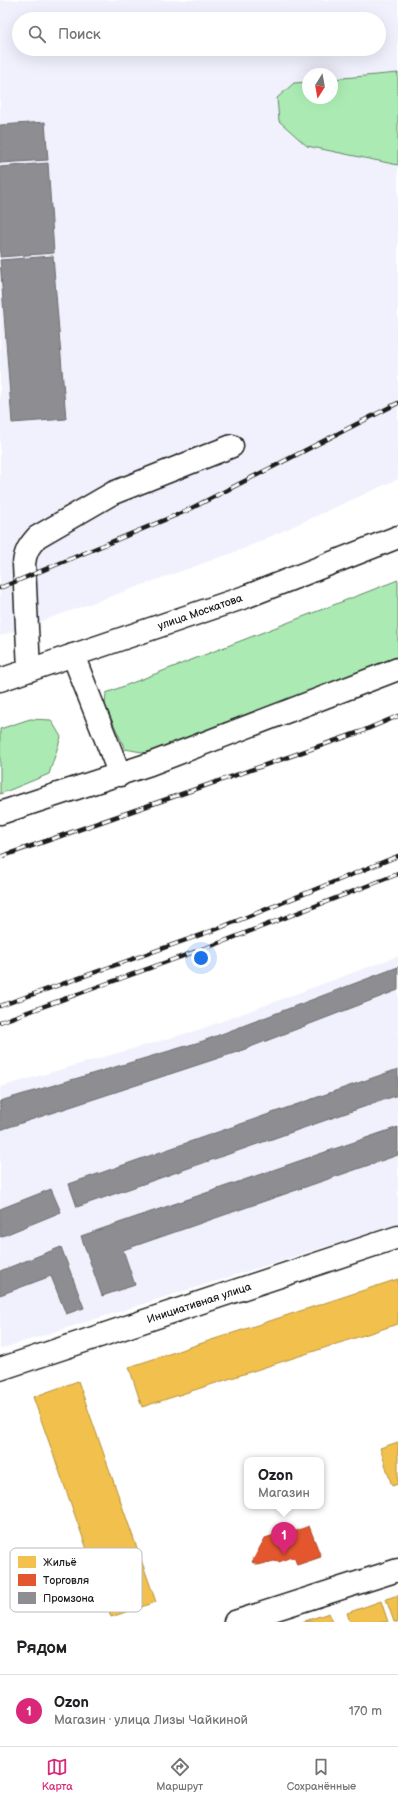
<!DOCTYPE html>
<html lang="ru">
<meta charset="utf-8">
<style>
body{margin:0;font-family:"Balsamiq Sans",sans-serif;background:#f6f6f6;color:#202124}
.compass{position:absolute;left:302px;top:68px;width:36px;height:36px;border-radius:50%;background:#fff;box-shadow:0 4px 16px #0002;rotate:191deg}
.you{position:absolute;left:201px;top:958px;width:14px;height:14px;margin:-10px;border:3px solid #fff;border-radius:50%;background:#1a73e8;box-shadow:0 0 0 6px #1a73e833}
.badge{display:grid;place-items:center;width:26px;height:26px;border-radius:50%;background:#db2777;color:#fff;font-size:13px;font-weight:700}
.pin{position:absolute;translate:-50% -33px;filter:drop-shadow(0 1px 2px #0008)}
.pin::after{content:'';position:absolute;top:21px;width:14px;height:12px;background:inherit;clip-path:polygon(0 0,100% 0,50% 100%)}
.popup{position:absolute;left:244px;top:1457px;width:80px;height:52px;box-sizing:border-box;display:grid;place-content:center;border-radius:8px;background:#fff;filter:drop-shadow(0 1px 3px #0005);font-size:13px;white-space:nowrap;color:#757577}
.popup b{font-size:15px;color:#202124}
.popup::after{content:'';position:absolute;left:50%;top:100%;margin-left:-8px;border:8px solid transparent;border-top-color:#fff}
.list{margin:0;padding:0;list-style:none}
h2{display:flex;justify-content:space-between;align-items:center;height:52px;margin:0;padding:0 16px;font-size:17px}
h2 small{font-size:13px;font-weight:400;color:#757577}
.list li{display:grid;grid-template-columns:26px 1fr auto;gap:12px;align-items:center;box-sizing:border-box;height:72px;padding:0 16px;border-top:1px solid #e0e0e0}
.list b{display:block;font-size:15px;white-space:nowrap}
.list p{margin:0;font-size:13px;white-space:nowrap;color:#757577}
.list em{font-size:13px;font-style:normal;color:#757577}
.icon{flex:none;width:22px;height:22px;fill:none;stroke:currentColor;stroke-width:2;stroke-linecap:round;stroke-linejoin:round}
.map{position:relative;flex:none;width:398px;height:1622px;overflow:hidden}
.search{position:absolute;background:#fff;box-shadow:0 4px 16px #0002;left:12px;right:12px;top:12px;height:44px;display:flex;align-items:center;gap:10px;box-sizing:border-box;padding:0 14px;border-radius:22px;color:#757577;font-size:15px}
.sheet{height:124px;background:#fff}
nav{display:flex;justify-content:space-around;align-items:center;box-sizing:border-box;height:56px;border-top:1px solid #e0e0e0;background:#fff;font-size:11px;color:#757577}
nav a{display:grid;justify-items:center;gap:2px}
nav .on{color:#db2777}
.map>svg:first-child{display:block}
.built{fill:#f1f1fd;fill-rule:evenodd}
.green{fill:#abebb3;stroke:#648468}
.homes{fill:#f2c14e;stroke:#b2903f}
.shops{fill:#e4572e;stroke:#a84529}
.industry{fill:#8d8d92;stroke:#6b6b6f}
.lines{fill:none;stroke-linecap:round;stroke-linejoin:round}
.minor-casing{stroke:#1c1c1c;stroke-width:25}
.major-casing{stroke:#1c1c1c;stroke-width:25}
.minor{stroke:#fff;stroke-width:22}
.major{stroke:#fff;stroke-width:22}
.rail-casing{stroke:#1c1c1c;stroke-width:4.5}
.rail{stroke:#fff;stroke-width:3;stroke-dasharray:9;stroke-linecap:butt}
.labels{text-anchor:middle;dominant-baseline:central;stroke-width:4;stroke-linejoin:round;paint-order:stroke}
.street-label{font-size:11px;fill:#1c1c1c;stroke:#fff}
.key{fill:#fff;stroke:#bbb;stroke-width:1}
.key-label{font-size:11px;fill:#1c1c1c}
</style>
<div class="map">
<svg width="398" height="1622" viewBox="0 0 398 1622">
<rect width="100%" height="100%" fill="#fff"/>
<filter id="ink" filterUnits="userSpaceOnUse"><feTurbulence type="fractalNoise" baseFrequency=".025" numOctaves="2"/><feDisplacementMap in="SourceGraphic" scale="8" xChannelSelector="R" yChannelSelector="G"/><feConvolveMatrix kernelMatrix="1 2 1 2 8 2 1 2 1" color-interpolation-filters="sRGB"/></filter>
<g filter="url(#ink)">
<path class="built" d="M 0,0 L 398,0 L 398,479 L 243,549 L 0,636 ZM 19,19 L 379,19 L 379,49 L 19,49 ZM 308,74 L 332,74 L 332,98 L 308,98 Z
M 398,956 L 398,1224 L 0,1349 L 0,1087 L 198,1030 Z"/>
<path class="green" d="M 398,73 L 398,165 L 307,146 L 279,121 L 277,98 L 294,83 L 308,82 L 308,98 L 332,98 L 332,79 Z
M 398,580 L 398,670 L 147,753 L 125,749 L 105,705 L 106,693 Z
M 30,719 L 51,720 L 61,737 L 49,774 L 0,794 L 0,729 Z"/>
<path class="homes" d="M 398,1279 L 398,1324 L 142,1407 L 129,1367 Z
M 78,1381 L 156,1602 L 111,1617 L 33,1397 Z
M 398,1442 L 398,1484 L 392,1486 L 380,1448 Z
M 398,1595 L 398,1622 L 394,1622 L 386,1599 Z
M 381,1601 L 388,1622 L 350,1622 L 347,1613 Z
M 329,1613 L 332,1622 L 302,1622 Z"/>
<path class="shops" d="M 309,1526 L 321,1557 L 297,1565 L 295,1559 L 291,1557 L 279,1562 L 274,1561 L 258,1565 L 252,1562 L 265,1538 L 286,1531 L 291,1533 Z"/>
<path class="industry" d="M 45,122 L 48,160 L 0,163 L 0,125 Z
M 48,163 L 54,253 L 0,257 L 0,167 Z
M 53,256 L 66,419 L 12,423 L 0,260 Z
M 398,967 L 398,990 L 240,1051 L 0,1130 L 0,1101 L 203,1041 Z
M 398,1069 L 398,1095 L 77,1207 L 69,1184 Z
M 398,1127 L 398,1155 L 123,1250 L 135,1285 L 102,1296 L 81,1236 Z
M 51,1189 L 61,1212 L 0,1237 L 0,1209 Z
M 61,1247 L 84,1308 L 66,1314 L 51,1276 L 0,1295 L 0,1271 Z"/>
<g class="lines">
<g class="minor-casing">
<path id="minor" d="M 73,655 L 120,775
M 29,670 L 24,564 C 25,552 29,546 37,537 L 113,493 L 232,446
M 0,813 L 150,764 L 398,669
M 0,1369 L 398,1237"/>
</g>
<g class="major-casing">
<path id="major" d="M 0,680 L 245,597 L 398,537
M 235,1622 L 398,1570"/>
</g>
<use href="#minor" class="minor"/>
<use href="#major" class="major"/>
<g class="rail-casing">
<path id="rail" d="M 0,588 L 186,511 L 398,403
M 0,857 L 360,732 L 398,716
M 0,1006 L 217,929 L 398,856
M 0,1022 L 222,942 L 398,874"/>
</g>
<use href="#rail" class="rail"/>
</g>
</g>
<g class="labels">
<g class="street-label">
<text transform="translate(200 612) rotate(-19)">улица Москатова</text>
<text transform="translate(199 1303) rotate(-18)">Инициативная улица</text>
</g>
</g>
<rect x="10" y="1548" width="132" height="64" rx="6" class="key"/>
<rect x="18" y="1556" width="18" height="12" fill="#f2c14e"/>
<rect x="18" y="1574" width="18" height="12" fill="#e4572e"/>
<rect x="18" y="1592" width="18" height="12" fill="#8d8d92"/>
<g class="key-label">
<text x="43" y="1566">Жильё</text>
<text x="43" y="1584">Торговля</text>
<text x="43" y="1602">Промзона</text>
</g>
</svg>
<svg class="compass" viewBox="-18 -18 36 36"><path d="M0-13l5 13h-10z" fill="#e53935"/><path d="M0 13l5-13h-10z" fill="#757577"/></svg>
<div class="you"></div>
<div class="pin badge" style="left:284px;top:1555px">1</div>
<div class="popup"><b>Ozon</b>Магазин</div>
<div class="search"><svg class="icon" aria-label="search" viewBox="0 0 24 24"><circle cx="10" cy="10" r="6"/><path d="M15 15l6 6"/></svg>Поиск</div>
</div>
<section class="sheet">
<h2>Рядом<small></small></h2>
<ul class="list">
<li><span class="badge">1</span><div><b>Ozon</b><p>Магазин · улица Лизы Чайкиной</p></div><em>170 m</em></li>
</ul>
</section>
<nav>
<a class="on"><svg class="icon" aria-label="map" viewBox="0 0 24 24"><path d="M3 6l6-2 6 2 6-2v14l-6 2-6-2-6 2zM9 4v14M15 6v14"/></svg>Карта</a>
<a><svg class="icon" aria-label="directions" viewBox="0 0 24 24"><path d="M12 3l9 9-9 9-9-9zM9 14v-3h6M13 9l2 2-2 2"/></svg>Маршрут</a>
<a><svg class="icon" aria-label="saved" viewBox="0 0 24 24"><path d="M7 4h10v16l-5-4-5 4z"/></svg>Сохранённые</a>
</nav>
